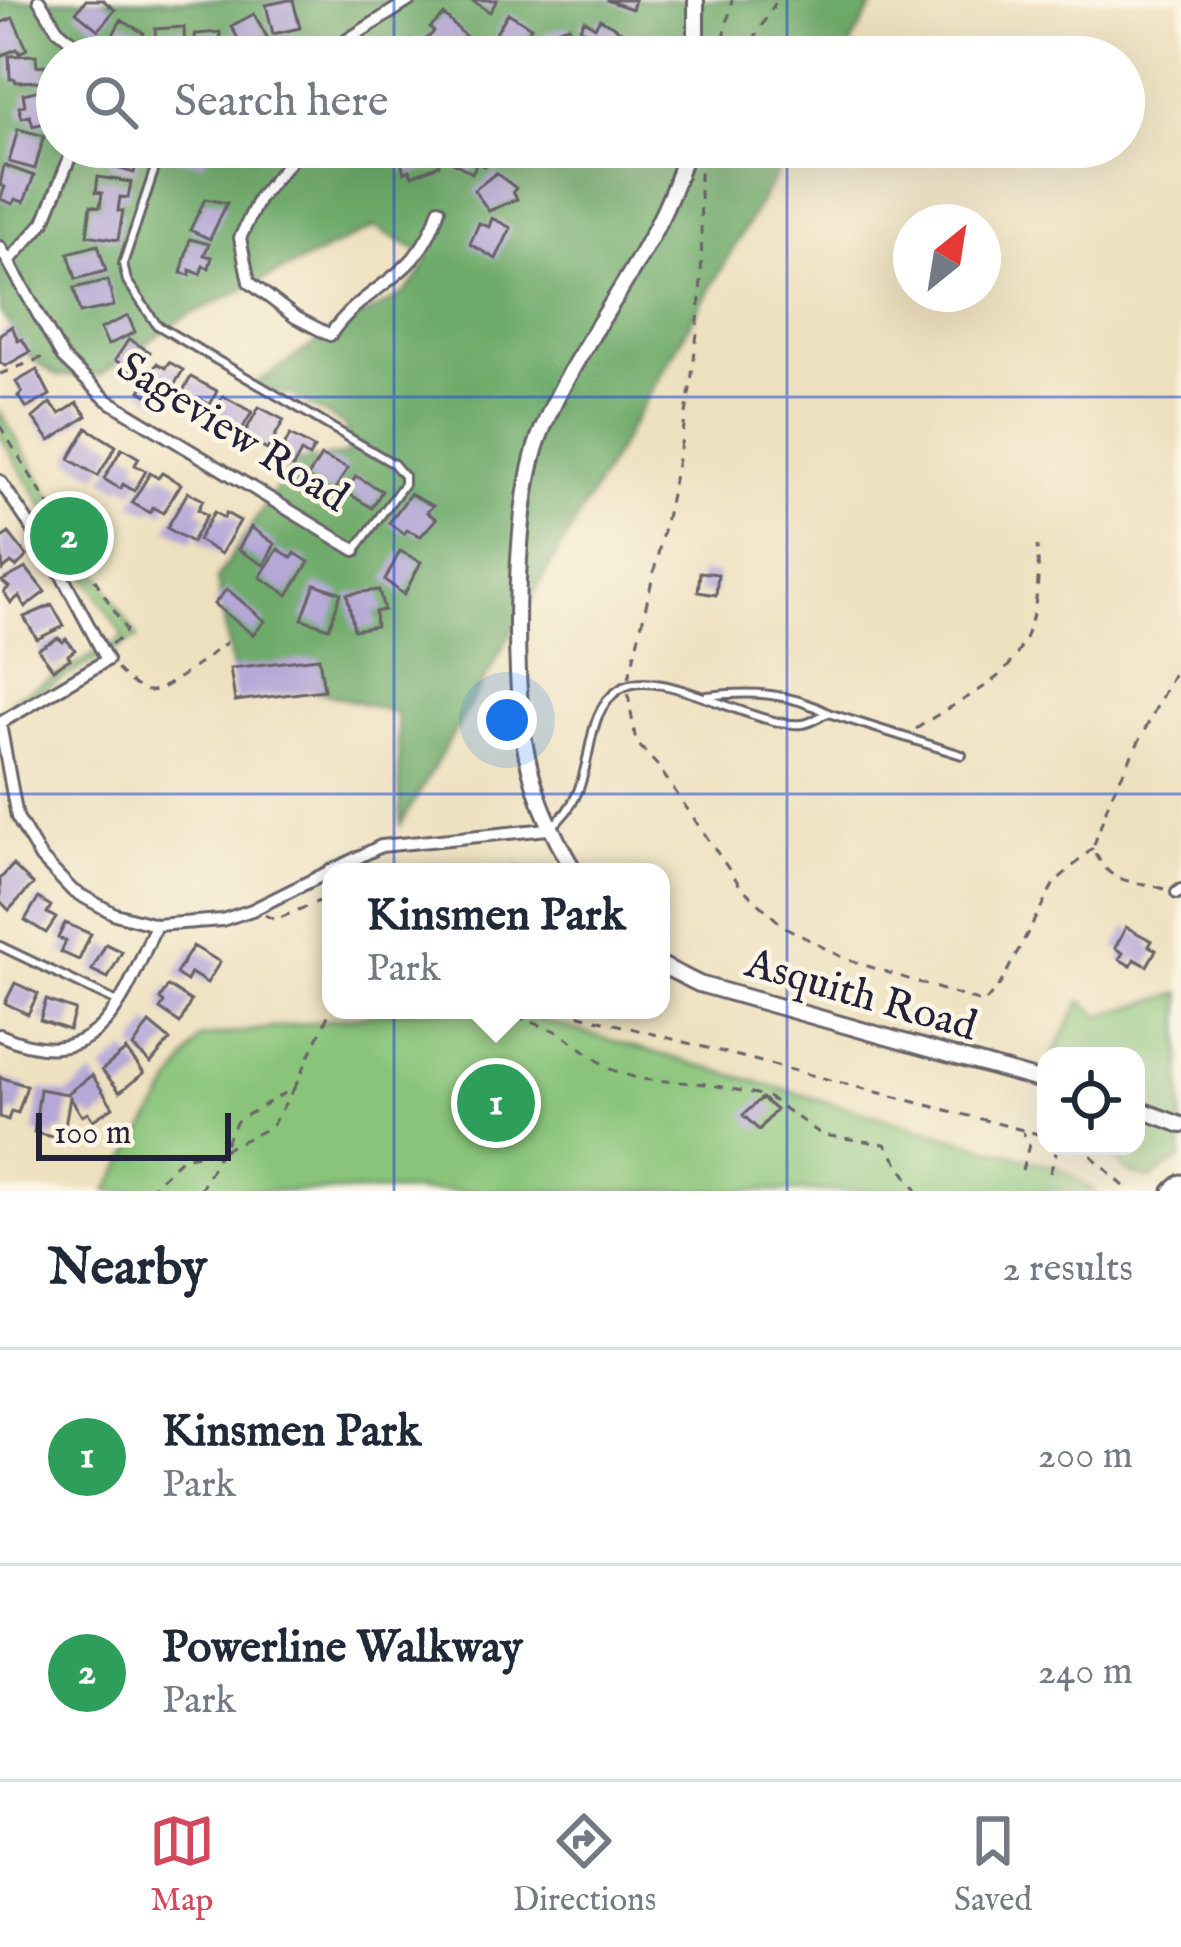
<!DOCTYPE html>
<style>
body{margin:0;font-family:"IM FELL English",serif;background:#f2f2f3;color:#1f2937}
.controls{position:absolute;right:36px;bottom:36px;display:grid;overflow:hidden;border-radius:24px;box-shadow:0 12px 48px #0002}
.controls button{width:108px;height:108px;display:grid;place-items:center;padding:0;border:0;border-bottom:3px solid #e0e1e3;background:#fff;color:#1f2937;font:60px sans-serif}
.compass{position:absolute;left:893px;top:204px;width:108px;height:108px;border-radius:50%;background:#fff;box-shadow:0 12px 48px #0002;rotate:30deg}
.scale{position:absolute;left:36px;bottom:30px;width:195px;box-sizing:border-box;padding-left:12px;border:6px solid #22223b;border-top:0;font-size:33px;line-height:42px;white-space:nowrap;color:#22223b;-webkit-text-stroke:9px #fcf5e5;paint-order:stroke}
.you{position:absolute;left:507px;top:720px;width:42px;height:42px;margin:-30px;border:9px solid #fff;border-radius:50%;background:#1a73e8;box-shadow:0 0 0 18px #1a73e833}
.badge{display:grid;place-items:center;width:78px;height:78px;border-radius:50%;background:#d1495b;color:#fff;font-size:39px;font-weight:700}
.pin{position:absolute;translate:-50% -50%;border:6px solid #fff;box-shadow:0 3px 12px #0006}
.popup{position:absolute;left:322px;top:863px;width:348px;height:156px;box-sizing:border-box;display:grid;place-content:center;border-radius:24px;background:#fff;filter:drop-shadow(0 3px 9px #0005);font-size:39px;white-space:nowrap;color:#747a83}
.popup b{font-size:45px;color:#1f2937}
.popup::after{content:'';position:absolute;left:50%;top:100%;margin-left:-24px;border:24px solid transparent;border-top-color:#fff}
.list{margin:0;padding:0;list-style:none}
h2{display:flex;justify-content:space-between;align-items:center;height:156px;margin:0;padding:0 48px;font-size:51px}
h2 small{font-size:39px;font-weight:400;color:#747a83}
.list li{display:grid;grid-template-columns:78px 1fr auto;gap:36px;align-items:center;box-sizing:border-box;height:216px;padding:0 48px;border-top:3px solid #e0e1e3}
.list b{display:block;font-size:45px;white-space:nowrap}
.list p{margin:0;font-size:39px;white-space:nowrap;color:#747a83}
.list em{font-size:39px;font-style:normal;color:#747a83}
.icon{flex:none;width:66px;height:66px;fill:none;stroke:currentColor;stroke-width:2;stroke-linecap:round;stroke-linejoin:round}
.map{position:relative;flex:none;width:1181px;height:1191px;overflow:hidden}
.search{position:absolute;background:#fff;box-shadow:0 12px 48px #0002;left:36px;right:36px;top:36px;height:132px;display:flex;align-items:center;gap:30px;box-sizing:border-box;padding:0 42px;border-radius:66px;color:#747a83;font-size:45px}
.sheet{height:588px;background:#fff}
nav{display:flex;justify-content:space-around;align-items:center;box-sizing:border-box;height:168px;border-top:3px solid #e0e1e3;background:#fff;font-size:33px;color:#747a83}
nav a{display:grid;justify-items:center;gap:6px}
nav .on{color:#d1495b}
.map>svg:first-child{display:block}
.green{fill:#89c47a;stroke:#56735a;stroke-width:3}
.forest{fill:#6eaa6a;stroke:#486652;stroke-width:3}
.building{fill:#b5a7d7}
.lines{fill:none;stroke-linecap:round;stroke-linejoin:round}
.service-casing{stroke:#696469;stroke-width:12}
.minor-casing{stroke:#696469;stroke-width:16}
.tertiary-casing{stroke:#696469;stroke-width:20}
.secondary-casing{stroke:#696469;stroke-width:21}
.path{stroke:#696469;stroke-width:3;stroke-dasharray:9 9;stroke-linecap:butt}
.service{stroke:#fff;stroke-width:6}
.minor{stroke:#fff;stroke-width:10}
.tertiary{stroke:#fff;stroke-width:14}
.secondary{stroke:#fff;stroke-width:15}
.grid{fill:none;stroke:#1d4ed8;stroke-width:3;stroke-opacity:0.55}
.labels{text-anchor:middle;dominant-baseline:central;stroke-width:9;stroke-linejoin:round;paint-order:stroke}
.street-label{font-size:42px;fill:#22223b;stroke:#fcf5e5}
</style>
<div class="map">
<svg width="1181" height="1191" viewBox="0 0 1181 1191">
<rect width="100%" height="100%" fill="#fcf5e5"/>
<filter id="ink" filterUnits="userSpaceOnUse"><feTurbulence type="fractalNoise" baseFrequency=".00833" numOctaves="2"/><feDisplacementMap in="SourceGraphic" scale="24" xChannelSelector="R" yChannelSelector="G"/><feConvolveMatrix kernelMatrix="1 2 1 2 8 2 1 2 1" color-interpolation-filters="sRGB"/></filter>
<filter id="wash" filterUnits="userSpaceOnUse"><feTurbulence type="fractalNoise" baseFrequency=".004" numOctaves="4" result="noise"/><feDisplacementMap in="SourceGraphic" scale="48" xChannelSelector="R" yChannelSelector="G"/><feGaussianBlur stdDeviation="2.7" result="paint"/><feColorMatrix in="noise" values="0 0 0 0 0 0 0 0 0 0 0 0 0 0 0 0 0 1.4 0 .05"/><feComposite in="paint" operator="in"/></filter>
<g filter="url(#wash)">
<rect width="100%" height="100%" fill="#ede0be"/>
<path class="green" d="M 0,412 L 137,638 L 14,705 L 13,699 L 124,638 L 0,435 Z
M 1181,993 L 1181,1158 L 1150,1179 L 1130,1173 L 1102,1146 L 1136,1146 L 1136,1056 L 1052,1056 L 1081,1001 L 1100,1016 Z
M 405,1010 L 506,1010 L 1058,1168 L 1094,1191 L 107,1191 L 200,1038 Z"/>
<path class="forest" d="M 0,0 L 876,0 L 844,57 L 57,57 L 57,147 L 792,147 L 401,824 L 397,713 L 232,668 L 217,578 L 294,462 L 345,455 L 351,446 L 344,425 L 291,395 L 251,387 C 279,368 308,348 337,329 C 377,302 409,308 428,256 L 375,227 L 181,319 L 100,375 L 57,376 L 32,359 L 0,311 Z"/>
<g id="blocks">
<path class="building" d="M 86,0 L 103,0 L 115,10 L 98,30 L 76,12 Z
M 289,0 L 293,0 L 300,28 L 273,34 L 266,5 Z
M 471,0 L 497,0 L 490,12 Z
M 606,0 L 635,0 L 632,9 Z
M 508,13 L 531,27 L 518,50 L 496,33 Z
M 254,14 L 267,37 L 244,49 L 231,26 Z
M 444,15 L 466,37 L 440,54 L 426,39 L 434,32 L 430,28 Z
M 13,18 L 27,49 L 19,53 L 17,49 L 0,56 L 0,23 Z
M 600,19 L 621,31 L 612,46 L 580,28 L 584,20 L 595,27 Z
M 121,20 L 144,33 L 131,55 L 109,42 Z
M 569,26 L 578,57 L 551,57 L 544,33 Z
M 184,27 L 185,55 L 157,57 L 155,29 Z
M 220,32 L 222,57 L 197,57 L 195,34 Z
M 411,40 L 422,57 L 379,57 Z
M 36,55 L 37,66 L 45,65 L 46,81 L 16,82 L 15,79 L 10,79 L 9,56 Z
M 55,86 L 57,104 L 48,107 L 52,121 L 33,126 L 30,116 L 22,118 L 19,107 L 25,105 L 23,94 Z
M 18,129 L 44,136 L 35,169 L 9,162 Z
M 106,147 L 140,150 L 134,173 L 109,166 L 111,157 L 104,155 Z
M 182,147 L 211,147 L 204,164 L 177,159 Z
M 424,147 L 435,147 L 439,165 L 412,176 L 410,170 L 404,173 L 400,158 Z
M 452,147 L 503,147 L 496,161 L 488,158 L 484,166 L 477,163 L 472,173 L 446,158 Z
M 4,165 L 34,176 L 24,202 L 15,199 L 13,204 L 0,199 L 5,187 L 0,185 Z
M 496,173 L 516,188 L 513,192 L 517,199 L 489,211 L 474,190 Z
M 98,177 L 131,182 L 128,198 L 120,197 L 118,211 L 123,211 L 118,240 L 87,235 L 91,205 L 100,207 L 102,193 L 96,192 Z
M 205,199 L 227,203 L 210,239 L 190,230 Z
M 492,218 L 511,228 L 496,259 L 470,244 L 479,223 L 489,227 Z
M 190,239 L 209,244 L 204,255 L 212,257 L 209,268 L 203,266 L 200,274 L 190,270 L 190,275 L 181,273 Z
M 98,245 L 106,271 L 76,279 L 68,253 Z
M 108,280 L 114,306 L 80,313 L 74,288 Z
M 128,316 L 135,332 L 108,345 L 100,329 Z
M 12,326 L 18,341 L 22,339 L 30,352 L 5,366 L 0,362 L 0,334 Z
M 129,339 L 150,352 L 136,374 L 115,360 Z
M 169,362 L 183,370 L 163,404 L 140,391 L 157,363 L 165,368 Z
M 37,370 L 50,395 L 27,408 L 18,396 L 22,392 L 16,382 Z
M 191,377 L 217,391 L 210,405 L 200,399 L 193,410 L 177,401 Z
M 223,396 L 252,412 L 237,438 L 208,422 Z
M 50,403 L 60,414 L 77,403 L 87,416 L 50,441 L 33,418 Z
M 259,407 L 284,420 L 267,450 L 243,436 Z
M 87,428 L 116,446 L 98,476 L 69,459 Z
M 290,435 L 314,448 L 309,457 L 301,452 L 293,467 L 277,459 Z
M 122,448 L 139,458 L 135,465 L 146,471 L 134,491 L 123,484 L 120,489 L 104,479 Z
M 321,456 L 348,468 L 332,494 L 307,478 Z
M 150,473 L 158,478 L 162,473 L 181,484 L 163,513 L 153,507 L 150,513 L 132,503 Z
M 356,476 L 382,491 L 372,508 L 346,492 Z
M 188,492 L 203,500 L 198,510 L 207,515 L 192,542 L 167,528 Z
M 410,494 L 433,506 L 427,512 L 436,519 L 421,536 L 407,530 L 404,534 L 389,523 Z
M 214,512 L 224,518 L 226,513 L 240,521 L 221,554 L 198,540 Z
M 251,527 L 275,544 L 264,565 L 238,550 Z
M 9,533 L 27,556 L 16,567 L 11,563 L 3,570 L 0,539 Z
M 278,549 L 292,558 L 295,553 L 309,562 L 288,595 L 260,577 Z
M 400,551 L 421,562 L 404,595 L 385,580 Z
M 26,568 L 45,592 L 25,607 L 19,596 L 11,603 L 4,592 L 9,587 L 2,581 Z
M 700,572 L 718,574 L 716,595 L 698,592 Z
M 315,584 L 341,593 L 329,628 L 302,619 Z
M 227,589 L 265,621 L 253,635 L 214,604 Z
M 379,590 L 384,610 L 375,612 L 376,626 L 354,630 L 347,594 Z
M 52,605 L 64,626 L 37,639 L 24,617 Z
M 58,638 L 63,642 L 66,639 L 75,650 L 68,655 L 70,659 L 53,669 L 38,649 Z
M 319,658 L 324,690 L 235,701 L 230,668 Z
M 13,865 L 33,884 L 9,910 L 0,901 L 0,879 Z
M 38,898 L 51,906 L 47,913 L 56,918 L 46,933 L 25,920 Z
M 65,923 L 91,934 L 79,960 L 61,952 L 66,941 L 58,938 Z
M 1126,927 L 1152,941 L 1149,946 L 1156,950 L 1147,966 L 1134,959 L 1131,966 L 1119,959 L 1123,953 L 1115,948 Z
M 106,944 L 122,952 L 108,978 L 92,970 Z
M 193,946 L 220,962 L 207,983 L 191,973 L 187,981 L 176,974 Z
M 15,983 L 38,994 L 28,1014 L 5,1003 Z
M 168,986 L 191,1001 L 180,1023 L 160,1009 L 164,1003 L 160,999 Z
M 46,1000 L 75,1010 L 69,1030 L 40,1020 Z
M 149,1023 L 170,1040 L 151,1063 L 133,1047 Z
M 126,1050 L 144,1073 L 120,1092 L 102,1070 Z
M 92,1075 L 113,1107 L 93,1120 L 88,1113 L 82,1116 L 70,1097 L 64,1131 L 56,1130 L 54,1137 L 34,1133 L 40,1089 L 67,1094 Z
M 0,1077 L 27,1086 L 18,1113 L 11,1111 L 8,1120 L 0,1117 Z
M 762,1098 L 776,1110 L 759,1130 L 743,1115 Z"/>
</g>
</g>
<g filter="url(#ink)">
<use href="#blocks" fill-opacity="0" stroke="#696469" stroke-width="3"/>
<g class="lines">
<g class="service-casing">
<path id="service" d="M 162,147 L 123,264 L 127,281 L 157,325 L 394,464 L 404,476 L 404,484 L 355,550
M 828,713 L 962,755
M 551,827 C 603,787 575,718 620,689 C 659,663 755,729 802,724 C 810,724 820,716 828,713 C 789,692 750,691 707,696
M 0,946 L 117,1002"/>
</g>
<g class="minor-casing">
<path id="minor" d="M 39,0 L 57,29 L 90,57
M 303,57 L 344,42 L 410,0
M 302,147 L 259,198 L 240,238 L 249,282 L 295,317 L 330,335 C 368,280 418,282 439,209
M 0,247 L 63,358 L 107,400 L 355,550
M 9,261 L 44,222 L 74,147
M 0,481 L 53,559 L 107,660 L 0,723
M 0,724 L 17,817 L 41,858 L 73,891 L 115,914 L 156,925 L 222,920 L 252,910 L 381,846 L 548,829
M 1177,893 L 1181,890
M 0,1035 C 99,1079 123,1000 156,925"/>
</g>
<g class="tertiary-casing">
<path id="tertiary" d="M 696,57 L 696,0
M 575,872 C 551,833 533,792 525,746 C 512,671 513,498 542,430 C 582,332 661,251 687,147
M 661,965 L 699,984 L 1046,1082
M 1136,1108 L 1181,1125"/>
</g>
<g class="secondary-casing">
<path id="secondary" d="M 1172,1191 L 1181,1183"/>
</g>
<path class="path" d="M 720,57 L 732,0
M 743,57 L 777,0
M 0,374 L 49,355
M 0,426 L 126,630 L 123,637 L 111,644
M 117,669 C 125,677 138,691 150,691 C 168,691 212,653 227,642
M 629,678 C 659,549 695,411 701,278 C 703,235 698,192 701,149
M 628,694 L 636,742 L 657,765 L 741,887 L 783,926 L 845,959 L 984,1003 L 1001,983 L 1054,883 L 1093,848
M 916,729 C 941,711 972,697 996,678 C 1033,649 1042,589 1037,546
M 416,872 L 551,863
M 1164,889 C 1128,877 1112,889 1093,848 L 1110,798 L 1181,659
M 265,915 L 275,920 L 331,896
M 499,1010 L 559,1032 L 610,1069 L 639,1079 L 707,1084 L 767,1096 L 822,1135 L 885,1144 L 917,1191
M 561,1010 L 1046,1136
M 1076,1146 L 1084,1149 L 1129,1191
M 1022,1170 L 1029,1145 L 1023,1132
M 1050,1173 L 1056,1153 L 1054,1146
M 148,1191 L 182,1158 L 221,1151 L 271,1127 L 295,1087
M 200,1191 L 237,1121 L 295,1087 L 331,1009"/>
<use href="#service" class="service"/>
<use href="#minor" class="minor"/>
<use href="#tertiary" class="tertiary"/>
<use href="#secondary" class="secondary"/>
</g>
</g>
<path class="grid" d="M 394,0 L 394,57M 787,0 L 787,57M 394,147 L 394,1191M 787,147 L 787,1191M 0,397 L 1181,397M 0,794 L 1181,794"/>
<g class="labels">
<g class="street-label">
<text transform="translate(232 433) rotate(32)">Sageview Road</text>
<text transform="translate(861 996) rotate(16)">Asquith Road</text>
</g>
</g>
</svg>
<div class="controls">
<button><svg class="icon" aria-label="locate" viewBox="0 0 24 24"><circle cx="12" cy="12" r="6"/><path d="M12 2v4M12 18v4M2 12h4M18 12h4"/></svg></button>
</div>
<svg class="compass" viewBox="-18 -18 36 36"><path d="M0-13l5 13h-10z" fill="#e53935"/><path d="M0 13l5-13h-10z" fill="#747a83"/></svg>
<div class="scale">100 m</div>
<div class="you"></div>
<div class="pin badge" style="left:496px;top:1103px;background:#2e9e5b">1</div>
<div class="popup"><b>Kinsmen Park</b>Park</div>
<div class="pin badge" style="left:69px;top:536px;background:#2e9e5b">2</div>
<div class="search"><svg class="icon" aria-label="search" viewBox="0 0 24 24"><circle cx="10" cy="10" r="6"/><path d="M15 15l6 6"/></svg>Search here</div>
</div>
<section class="sheet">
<h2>Nearby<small>2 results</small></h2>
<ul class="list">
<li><span class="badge" style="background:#2e9e5b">1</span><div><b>Kinsmen Park</b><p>Park</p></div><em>200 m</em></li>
<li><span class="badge" style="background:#2e9e5b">2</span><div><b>Powerline Walkway</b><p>Park</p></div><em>240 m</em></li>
</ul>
</section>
<nav>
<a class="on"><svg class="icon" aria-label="map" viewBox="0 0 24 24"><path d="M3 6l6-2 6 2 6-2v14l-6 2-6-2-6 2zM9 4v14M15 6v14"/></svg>Map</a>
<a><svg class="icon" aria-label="directions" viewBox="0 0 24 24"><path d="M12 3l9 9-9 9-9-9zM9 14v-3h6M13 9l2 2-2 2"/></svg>Directions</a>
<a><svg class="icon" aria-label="saved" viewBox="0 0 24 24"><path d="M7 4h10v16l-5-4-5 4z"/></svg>Saved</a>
</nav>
